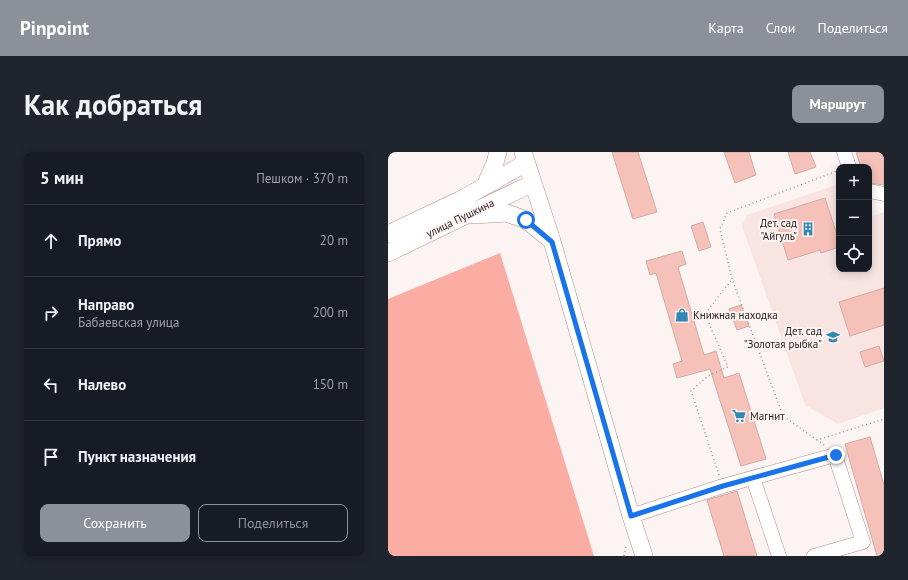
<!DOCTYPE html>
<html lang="ru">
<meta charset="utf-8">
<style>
body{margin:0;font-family:"PT Sans",sans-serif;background:#20242c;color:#f1f3f6}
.controls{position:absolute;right:12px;top:12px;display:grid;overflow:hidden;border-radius:8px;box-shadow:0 2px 10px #0003}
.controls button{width:36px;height:36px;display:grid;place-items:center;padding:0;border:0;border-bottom:1px solid #363941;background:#171b24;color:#f1f3f6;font:20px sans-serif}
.stop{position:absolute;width:12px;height:12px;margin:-9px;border:3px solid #1a73e8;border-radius:50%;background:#fff}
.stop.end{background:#1a73e8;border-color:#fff;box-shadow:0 1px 4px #0008}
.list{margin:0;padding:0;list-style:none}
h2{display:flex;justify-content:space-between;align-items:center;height:52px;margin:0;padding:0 16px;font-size:17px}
h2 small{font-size:13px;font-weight:400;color:#9ea1a6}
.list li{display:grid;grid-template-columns:26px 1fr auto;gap:12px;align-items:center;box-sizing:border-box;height:72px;padding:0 16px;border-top:1px solid #363941}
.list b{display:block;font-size:15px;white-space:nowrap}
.list p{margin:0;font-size:13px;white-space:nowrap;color:#9ea1a6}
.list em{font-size:13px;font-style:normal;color:#9ea1a6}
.actions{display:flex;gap:8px;padding:12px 16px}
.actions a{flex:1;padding:9px 0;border:1px solid #8c9099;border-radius:8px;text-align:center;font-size:14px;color:#8c9099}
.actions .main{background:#8c9099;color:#fff}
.icon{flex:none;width:22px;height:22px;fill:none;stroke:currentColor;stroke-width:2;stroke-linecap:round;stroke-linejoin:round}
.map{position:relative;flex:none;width:496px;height:404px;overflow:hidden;border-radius:8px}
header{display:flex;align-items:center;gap:24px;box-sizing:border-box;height:56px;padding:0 20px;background:#8c9099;color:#fff}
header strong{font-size:19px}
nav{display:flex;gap:22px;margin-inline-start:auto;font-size:14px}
.intro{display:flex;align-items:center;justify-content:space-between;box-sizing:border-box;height:96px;padding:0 24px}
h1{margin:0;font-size:28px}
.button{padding:10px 18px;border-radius:8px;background:#8c9099;color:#fff;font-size:14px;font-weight:700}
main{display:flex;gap:24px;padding:0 24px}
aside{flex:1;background:#171b24;border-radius:8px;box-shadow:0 2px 10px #0003}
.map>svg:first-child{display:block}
.built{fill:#f8e5e2}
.green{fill:#fbada3}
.building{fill:#f6c1b9;stroke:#d1aba6}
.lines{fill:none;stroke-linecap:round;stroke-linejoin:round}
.minor-casing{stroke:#b28d89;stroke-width:15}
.major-casing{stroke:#b28d89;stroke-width:18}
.path{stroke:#a19695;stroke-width:1.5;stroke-dasharray:1 3;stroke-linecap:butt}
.minor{stroke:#fff;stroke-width:14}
.major{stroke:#fff;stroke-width:17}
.route{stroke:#1a73e8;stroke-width:5}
.labels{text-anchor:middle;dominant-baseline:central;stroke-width:4;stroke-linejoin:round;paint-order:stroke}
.street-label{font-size:11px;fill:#302220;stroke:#fcf4f3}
.poi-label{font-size:11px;fill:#302220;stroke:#fcf4f3;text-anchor:end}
</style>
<header>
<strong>Pinpoint</strong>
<nav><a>Карта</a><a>Слои</a><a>Поделиться</a></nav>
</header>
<div class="intro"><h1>Как добраться</h1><a class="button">Маршрут</a></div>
<main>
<aside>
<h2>5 мин<small>Пешком · 370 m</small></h2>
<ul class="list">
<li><svg class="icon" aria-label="ahead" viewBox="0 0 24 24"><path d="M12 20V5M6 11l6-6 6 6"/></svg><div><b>Прямо</b></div><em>20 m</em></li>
<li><svg class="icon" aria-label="right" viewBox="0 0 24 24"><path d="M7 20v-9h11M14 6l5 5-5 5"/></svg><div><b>Направо</b><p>Бабаевская улица</p></div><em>200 m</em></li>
<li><svg class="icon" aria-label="left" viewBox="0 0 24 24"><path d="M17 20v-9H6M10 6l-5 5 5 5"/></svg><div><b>Налево</b></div><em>150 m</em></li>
<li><svg class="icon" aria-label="arrive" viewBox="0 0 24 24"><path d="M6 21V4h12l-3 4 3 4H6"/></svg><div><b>Пункт назначения</b></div></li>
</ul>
<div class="actions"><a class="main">Сохранить</a><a>Поделиться</a></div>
</aside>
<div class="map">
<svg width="496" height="404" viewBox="0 0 496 404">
<rect width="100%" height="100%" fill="#fcf4f3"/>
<path class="built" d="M 451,32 L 451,117 L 481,117 L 481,65 L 496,60 L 496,256 L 450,272 L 417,253 L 354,74 L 359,63 Z"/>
<path class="green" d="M 112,101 L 206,404 L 0,404 L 0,147 Z"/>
<path class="building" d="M 224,0 L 250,0 L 269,60 L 245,67 Z
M 336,0 L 361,0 L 368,23 L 347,31 Z
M 400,0 L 422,0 L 428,15 L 407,22 Z
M 468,0 L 496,0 L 496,33 L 481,31 L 481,15 L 473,15 Z
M 437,46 L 451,89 L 451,95 L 433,101 L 432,98 L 400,108 L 386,62 Z
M 315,70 L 323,95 L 311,99 L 303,74 Z
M 294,99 L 298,112 L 290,115 L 316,203 L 328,199 L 336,226 L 351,221 L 378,307 L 353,314 L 322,217 L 289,226 L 285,212 L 294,209 L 268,121 L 262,123 L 258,109 Z
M 496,136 L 496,173 L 462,184 L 451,150 Z
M 353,153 L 361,174 L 349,178 L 341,157 Z
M 491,194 L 496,209 L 477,215 L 472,200 Z
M 482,285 L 496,333 L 496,404 L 489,404 L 457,292 Z
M 349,339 L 369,404 L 336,404 L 319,348 Z"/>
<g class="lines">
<g class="minor-casing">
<path id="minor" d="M 456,0 L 461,15
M 481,39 L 496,42
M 365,326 L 391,404
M 243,364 L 335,334 L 447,303 L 475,390 L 426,404"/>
</g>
<g class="major-casing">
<path id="major" d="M 135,0 L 164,89 L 243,364 L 256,404
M 97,34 L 107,11 L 110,0
M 86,63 L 119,61 L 138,68 L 164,89
M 0,82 L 72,48 L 138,11
M 0,101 L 145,31"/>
</g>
<path class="path" d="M 429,288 L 395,264 L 344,127 L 332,77 L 339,61 L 449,19
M 436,293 L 429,288 L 496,267
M 331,323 L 303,239 L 320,224 L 340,215 L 317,162 L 344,127
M 236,404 L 238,394"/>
<use href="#minor" class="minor"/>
<use href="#major" class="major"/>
</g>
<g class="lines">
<path class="route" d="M 138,68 L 164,90 L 243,364 L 335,334 L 448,303"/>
</g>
<defs>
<g id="building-bare" transform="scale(1.08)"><path d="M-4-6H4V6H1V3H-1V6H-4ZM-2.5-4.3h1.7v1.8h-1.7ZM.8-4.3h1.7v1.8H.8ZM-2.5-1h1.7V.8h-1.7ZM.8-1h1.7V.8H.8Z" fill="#3287b6" stroke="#fcf4f3" stroke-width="2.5" paint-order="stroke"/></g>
<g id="shop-bare" transform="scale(1.08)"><path d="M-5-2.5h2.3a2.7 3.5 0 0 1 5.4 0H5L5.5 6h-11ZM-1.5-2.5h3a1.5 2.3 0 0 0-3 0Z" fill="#3287b6" stroke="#fcf4f3" stroke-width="2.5" paint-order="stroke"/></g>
<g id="school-bare" transform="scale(1.08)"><path d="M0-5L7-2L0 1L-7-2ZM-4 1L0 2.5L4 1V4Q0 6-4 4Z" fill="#3287b6" stroke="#fcf4f3" stroke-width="2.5" paint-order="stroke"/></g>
<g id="supermarket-bare" transform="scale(1.08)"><path d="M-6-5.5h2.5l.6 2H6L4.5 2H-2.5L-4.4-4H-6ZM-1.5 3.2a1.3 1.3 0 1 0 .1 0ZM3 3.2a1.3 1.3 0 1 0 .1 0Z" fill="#3287b6" stroke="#fcf4f3" stroke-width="2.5" paint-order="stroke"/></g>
</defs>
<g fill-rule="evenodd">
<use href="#building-bare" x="420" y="77"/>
<use href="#shop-bare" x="294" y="163"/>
<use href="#school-bare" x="445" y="185"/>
<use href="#supermarket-bare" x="351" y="264"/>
</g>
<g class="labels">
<g class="street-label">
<text transform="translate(72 66) rotate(-26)">улица Пушкина</text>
</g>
<g class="poi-label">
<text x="409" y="71">Дет. сад<tspan x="409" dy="13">"Айгуль"</tspan></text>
<text x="305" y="163" text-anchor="start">Книжная находка</text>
<text x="434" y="179">Дет. сад<tspan x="434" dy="13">"Золотая рыбка"</tspan></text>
<text x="362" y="264" text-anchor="start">Магнит</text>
</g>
</g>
</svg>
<div class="controls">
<button>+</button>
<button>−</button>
<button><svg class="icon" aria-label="locate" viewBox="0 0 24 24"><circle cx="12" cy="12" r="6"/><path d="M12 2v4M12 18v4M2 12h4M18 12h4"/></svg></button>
</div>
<div class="stop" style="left:138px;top:68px"></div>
<div class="stop end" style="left:448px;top:303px"></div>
</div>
</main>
